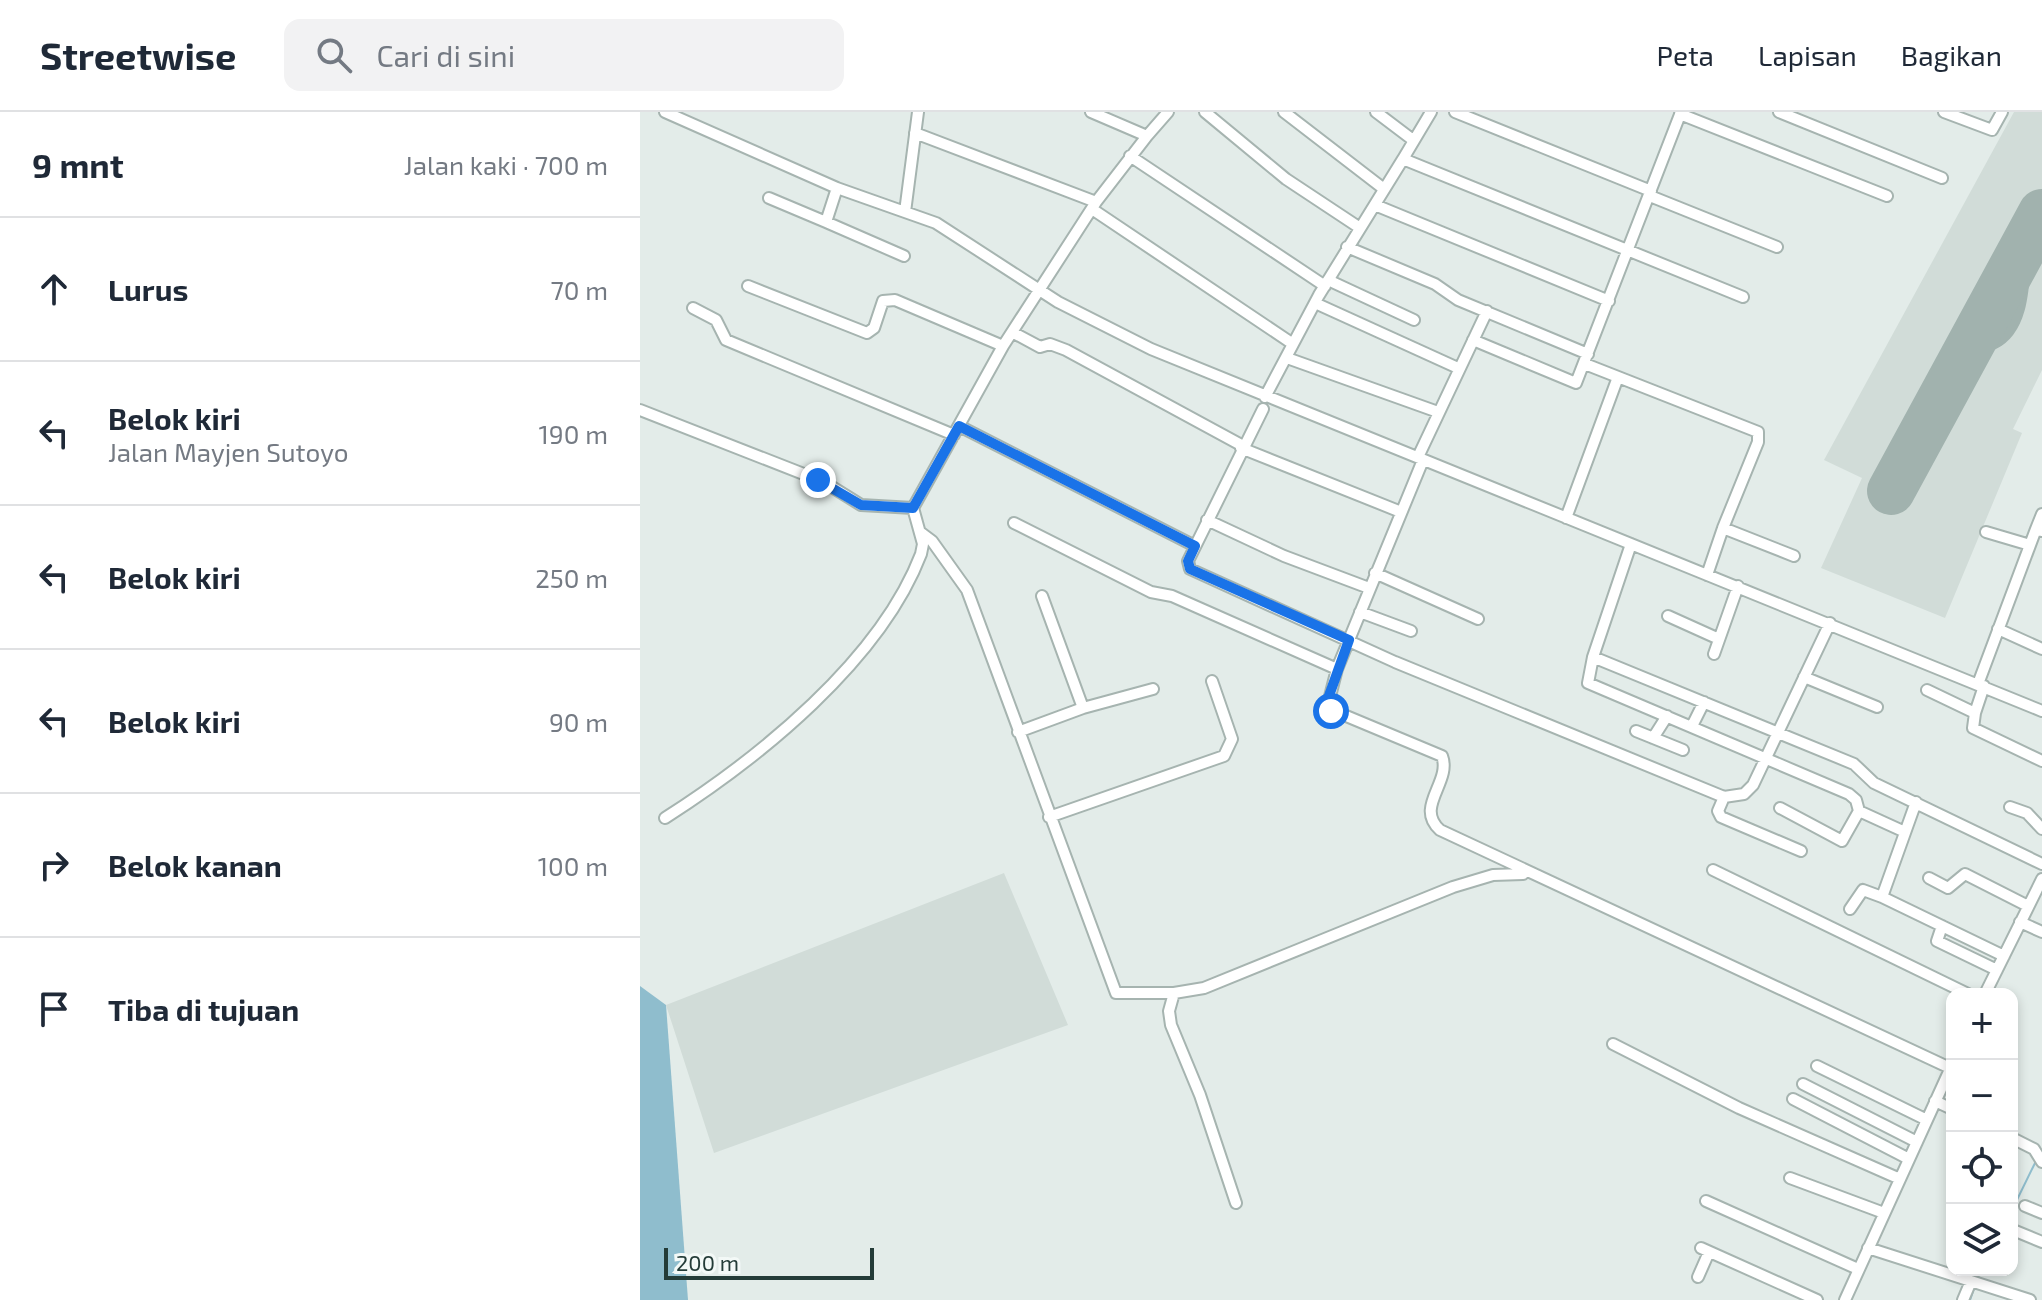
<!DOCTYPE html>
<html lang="id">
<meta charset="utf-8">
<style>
body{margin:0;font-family:"Exo 2",sans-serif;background:#f2f2f3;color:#1f2937}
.controls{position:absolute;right:24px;bottom:24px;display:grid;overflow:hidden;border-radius:16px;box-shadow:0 4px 12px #0003}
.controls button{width:72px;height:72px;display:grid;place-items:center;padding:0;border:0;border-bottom:2px solid #e0e1e3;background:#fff;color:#1f2937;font:40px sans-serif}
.scale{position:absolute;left:24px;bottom:20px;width:210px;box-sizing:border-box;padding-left:8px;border:4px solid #243c38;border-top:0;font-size:22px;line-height:28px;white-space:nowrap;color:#243c38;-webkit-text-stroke:6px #f3f9f7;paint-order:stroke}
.stop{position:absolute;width:24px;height:24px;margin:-18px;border:6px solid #1a73e8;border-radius:50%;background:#fff}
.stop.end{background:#1a73e8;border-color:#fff;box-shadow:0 2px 8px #0008}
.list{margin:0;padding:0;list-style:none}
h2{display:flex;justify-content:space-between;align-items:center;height:104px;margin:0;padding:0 32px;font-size:34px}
h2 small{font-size:26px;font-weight:400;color:#747a83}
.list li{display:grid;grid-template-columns:52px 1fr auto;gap:24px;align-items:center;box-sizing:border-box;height:144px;padding:0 32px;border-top:2px solid #e0e1e3}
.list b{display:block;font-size:30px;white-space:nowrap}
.list p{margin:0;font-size:26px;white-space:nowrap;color:#747a83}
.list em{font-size:26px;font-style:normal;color:#747a83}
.icon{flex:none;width:44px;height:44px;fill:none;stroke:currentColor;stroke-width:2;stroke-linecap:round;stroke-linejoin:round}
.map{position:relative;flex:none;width:1402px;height:1188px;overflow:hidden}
header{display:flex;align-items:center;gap:48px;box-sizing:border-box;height:112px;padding:0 40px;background:#fff;border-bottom:2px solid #e0e1e3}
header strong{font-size:38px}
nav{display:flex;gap:44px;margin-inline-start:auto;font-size:28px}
.search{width:560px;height:72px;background:#f2f2f3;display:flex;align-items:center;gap:20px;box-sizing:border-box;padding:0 28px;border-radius:16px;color:#747a83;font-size:30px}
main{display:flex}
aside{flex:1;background:#fff}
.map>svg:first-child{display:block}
.built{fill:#d1dcd8}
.water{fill:#8fbdcd}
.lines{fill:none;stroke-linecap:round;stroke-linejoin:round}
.stream{stroke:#8fbdcd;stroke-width:2}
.taxiway{stroke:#a1b2ae;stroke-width:18}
.runway{stroke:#a1b2ae;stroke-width:48}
.minor-casing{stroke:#a6b4b0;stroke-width:14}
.minor{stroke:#fff;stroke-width:10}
.route{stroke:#1a73e8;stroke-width:10}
</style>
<header>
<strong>Streetwise</strong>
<div class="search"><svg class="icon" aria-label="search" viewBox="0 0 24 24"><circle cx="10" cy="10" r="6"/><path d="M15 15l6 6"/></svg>Cari di sini</div>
<nav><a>Peta</a><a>Lapisan</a><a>Bagikan</a></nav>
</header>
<main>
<aside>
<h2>9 mnt<small>Jalan kaki · 700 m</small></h2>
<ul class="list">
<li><svg class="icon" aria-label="ahead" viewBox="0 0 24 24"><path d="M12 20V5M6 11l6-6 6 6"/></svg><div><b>Lurus</b></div><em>70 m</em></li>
<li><svg class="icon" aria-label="left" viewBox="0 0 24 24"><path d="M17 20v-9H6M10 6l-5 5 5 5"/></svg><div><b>Belok kiri</b><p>Jalan Mayjen Sutoyo</p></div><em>190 m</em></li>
<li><svg class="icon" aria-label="left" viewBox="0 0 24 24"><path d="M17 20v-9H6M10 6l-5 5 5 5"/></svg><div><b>Belok kiri</b></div><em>250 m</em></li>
<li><svg class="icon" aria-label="left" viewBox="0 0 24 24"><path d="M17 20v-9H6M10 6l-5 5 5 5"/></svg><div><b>Belok kiri</b></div><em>90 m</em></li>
<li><svg class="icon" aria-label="right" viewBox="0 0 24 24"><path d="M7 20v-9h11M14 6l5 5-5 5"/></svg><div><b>Belok kanan</b></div><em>100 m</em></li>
<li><svg class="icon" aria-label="arrive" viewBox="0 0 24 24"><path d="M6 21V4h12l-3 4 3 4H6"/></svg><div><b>Tiba di tujuan</b></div></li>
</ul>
</aside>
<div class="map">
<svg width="1402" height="1188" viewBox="0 0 1402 1188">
<rect width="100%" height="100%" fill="#e3ece9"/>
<path class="built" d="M 1374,0 L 1402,0 L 1402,258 L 1373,317 L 1382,321 L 1305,506 L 1181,456 L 1222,366 L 1184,348 Z
M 364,761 L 428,913 L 74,1041 L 26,893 Z"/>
<path class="water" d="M 0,874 L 26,893 L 48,1188 L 0,1188 Z"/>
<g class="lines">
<path class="stream" d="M 1372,1098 L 1396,1049
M 1337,1168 L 1341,1158
M 1330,1188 L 1335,1174"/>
<path class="taxiway" d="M 1338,219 L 1342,227 L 1352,229 C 1383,214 1380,164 1383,136"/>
<path class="runway" d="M 1251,379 L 1402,101"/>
<g class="minor-casing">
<path id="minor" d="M 25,0 L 197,76 L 296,111 L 418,190 L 511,237 L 1402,599
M 565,0 L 646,67 L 720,116
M 644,0 L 744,77
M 736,0 L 773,28
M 791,0 L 763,47 L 1103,185
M 815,0 L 1011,79
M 1139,0 L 1302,66
M 1304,0 L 1352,18 L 1362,0
M 1040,2 L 1247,84
M 275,21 L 456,90 L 507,24 L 451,0
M 507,24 L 528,0
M 490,44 L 685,174
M 1010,84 L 1137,135
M 129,86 L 186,110 L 197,76
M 735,93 L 969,189
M 452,97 L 653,232
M 265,100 L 278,0
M 186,110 L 264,144
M 707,135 L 795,172 L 818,188 L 948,242
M 688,168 L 774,208
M 108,174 L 227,221 L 234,216 L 243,189 L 255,188 L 363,234
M 675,191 L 818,256
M 53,196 L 76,208 L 86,228 L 314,323
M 372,220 L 400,235 L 410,232 L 426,238 L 603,334
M 833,228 L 936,271 L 1041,0
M 647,246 L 798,300
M 945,252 L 1118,320 L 1118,330 L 1083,416
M 625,285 L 679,183 L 763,47
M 623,297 L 548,449 L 550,457 L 755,550 L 1084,685 L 1104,682 L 1113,673 L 1190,511
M 0,298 L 184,370 L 221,393 L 273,396
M 319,314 L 555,434
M 601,336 L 761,400
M 778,345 L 847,199
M 783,348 L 697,557 L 687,596 L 802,644 C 812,670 774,695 800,718 L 1310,956
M 926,406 L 978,265
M 567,408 L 644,444 L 729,476
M 374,411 L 511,480 L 532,484 L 697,557
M 1396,417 L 1402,402
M 280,420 L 292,429 L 327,478 L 476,881 L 534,881 L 564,876 L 813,775 L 853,763 L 883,762
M 1346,420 L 1390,433
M 991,432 L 953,545 L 948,571 L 1209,682 L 1216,688 L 1219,699 L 1265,720
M 735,461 L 838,507
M 1067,463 L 1083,416 L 1154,444
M 402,484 L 443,596
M 720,500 L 771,519
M 1028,504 L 1079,527
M 1358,517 L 1402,537
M 1074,542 L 1098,474
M 953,545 L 1214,652 L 1234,671 L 1402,752
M 1164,565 L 1237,595
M 1338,572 L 1396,417 L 1402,419
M 1287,578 L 1335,601 L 1333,616 L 1402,649
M 1335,601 L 1344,574
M 1052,614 L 1064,590
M 996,619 L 1043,638
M 378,620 L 443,596 L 513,577
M 1013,626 L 1027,604
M 1084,685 L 1078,699 L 1081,705 L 1161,739
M 1276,690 L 1242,785 L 1364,844
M 1370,695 L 1387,701 L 1402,717
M 1140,696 L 1202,729 L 1219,699
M 409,705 L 584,644 L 592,627 L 572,569
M 25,706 C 119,646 240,549 281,442 L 283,432 L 273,396 L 363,234 L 456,90
M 1073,758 L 1328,882
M 1289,766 L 1308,776 L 1325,762 L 1388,794
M 1210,797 L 1223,778 L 1242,785
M 1380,810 L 1402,820
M 1302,814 L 1297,829 L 1357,858
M 534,881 L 529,899 L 531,913 L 560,983 L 596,1091
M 1345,882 L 1402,767
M 973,932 L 1099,996 L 1260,1067
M 1177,954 L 1287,1008
M 1163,972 L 1277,1030
M 1153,987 L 1269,1047
M 1295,989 L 1312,997
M 1372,1026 L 1394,1037 L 1402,1050
M 1150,1066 L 1244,1101
M 1066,1089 L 1218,1157
M 1385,1094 L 1402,1101
M 1373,1118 L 1402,1130
M 1061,1136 L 1177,1188
M 1228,1136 L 1390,1188
M 1058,1165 L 1069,1140
M 1205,1188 L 1312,953
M 1323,1188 L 1331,1169"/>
</g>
<use href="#minor" class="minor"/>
</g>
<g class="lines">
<path class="route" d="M 178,368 L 221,393 L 273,396 L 319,314 L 555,434 L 548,449 L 550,457 L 709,528 L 686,592 L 691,599"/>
</g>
</svg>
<div class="controls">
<button>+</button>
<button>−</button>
<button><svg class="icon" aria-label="locate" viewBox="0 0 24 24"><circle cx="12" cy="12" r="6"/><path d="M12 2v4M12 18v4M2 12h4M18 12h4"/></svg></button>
<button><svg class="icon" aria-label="layers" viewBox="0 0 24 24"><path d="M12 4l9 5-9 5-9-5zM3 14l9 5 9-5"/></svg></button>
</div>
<div class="scale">200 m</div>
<div class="stop" style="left:691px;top:599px"></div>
<div class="stop end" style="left:178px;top:368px"></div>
</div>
</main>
